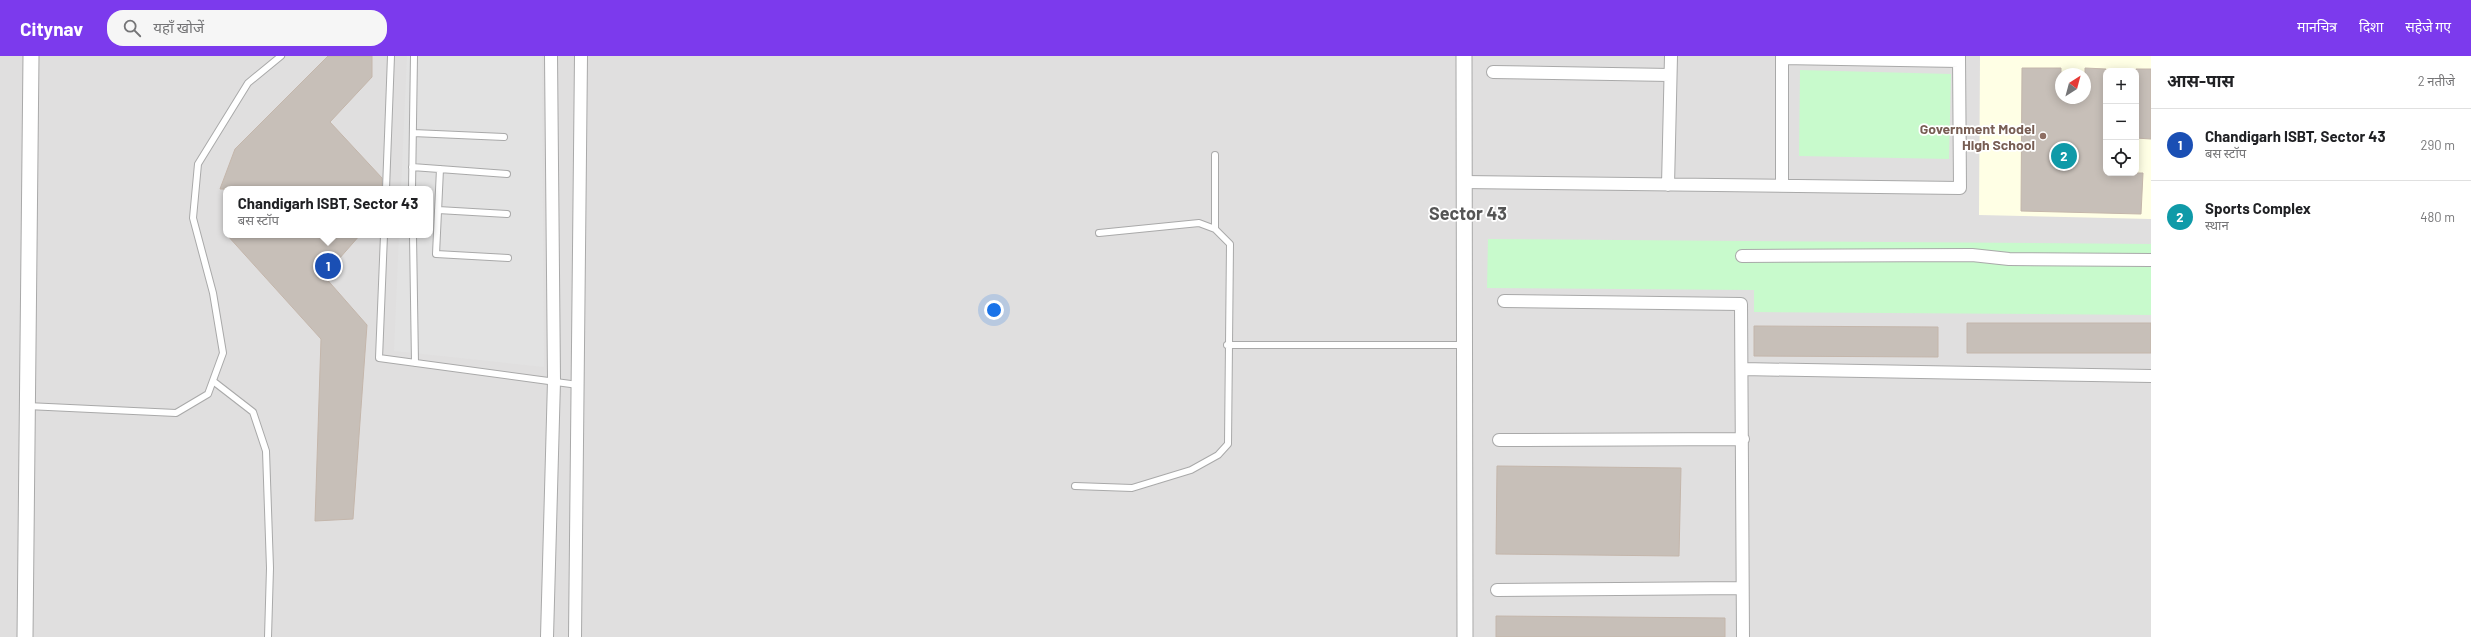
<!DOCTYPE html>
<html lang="hi">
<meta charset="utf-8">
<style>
body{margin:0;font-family:Barlow,"Noto Sans Devanagari",sans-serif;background:#f6f6f6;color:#202124}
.controls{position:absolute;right:12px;top:12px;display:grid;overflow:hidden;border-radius:8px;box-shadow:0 2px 10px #0003}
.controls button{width:36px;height:36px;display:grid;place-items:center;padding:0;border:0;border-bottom:1px solid #e0e0e0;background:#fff;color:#202124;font:20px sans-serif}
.compass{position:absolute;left:2055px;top:12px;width:36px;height:36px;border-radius:50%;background:#fff;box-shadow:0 2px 10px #0003;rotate:36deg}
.you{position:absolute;left:994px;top:254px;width:14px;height:14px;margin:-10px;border:3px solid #fff;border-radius:50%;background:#1a73e8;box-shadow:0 0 0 6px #1a73e833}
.badge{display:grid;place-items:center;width:26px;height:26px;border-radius:50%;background:#7c3aed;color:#fff;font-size:13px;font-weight:700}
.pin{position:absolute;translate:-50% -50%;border:2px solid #fff;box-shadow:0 1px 4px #0006}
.popup{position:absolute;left:223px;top:130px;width:210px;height:52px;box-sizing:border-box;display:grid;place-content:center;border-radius:8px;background:#fff;filter:drop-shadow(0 1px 3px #0005);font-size:13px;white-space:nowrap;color:#757577}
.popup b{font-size:15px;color:#202124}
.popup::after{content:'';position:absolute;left:50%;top:100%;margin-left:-8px;border:8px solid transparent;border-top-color:#fff}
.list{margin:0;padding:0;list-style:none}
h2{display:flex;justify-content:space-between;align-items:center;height:52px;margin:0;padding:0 16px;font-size:17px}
h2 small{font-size:13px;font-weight:400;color:#757577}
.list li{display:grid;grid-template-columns:26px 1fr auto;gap:12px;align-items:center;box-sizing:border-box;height:72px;padding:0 16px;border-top:1px solid #e0e0e0}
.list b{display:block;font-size:15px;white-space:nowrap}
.list p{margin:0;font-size:13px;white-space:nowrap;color:#757577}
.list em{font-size:13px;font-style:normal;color:#757577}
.icon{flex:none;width:22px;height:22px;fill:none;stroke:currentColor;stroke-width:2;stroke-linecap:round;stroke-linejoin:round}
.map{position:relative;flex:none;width:2151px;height:581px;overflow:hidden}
header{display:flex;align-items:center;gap:24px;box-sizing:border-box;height:56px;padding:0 20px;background:#7c3aed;color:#fff}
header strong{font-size:19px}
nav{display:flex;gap:22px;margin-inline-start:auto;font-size:14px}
.search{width:280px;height:36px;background:#f6f6f6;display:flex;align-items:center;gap:10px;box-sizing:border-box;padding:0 14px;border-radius:16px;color:#757577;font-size:15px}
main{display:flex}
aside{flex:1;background:#fff}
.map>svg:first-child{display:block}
.residential{fill:#e0dfdf;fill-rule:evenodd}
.education{fill:#ffffe5;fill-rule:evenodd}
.park{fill:#c8facc}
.parking{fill:#e2e2e2}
.building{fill:#c7bfb8;stroke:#c4b6ab}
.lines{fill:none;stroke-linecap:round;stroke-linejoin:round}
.service-casing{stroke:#a9a9a9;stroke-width:8}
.minor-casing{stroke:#a9a9a9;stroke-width:14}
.tertiary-casing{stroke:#a9a9a9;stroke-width:17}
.service{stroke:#fff;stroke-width:6}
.minor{stroke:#fff;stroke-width:12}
.tertiary{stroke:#fff;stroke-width:15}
.education-dot{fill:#8d6e63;stroke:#fff;stroke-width:1.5}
.labels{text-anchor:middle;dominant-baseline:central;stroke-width:3.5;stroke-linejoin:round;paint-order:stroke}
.education-label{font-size:14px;font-weight:bold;fill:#785e54;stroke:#fff;text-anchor:end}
.district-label{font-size:18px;font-weight:bold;fill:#555;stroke:#fff}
</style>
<header>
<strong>Citynav</strong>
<div class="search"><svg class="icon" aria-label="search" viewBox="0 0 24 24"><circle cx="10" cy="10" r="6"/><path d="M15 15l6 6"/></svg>यहाँ खोजें</div>
<nav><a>मानचित्र</a><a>दिशा</a><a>सहेजे गए</a></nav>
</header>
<main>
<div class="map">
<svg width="2151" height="581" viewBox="0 0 2151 581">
<rect width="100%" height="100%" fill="#f2efe9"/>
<path class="residential" d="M 0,0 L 2151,0 L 2151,581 L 0,581 ZM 2106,15 L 2136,15 L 2136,117 L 2106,117 ZM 2061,18 L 2085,18 L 2085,42 L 2061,42 ZM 226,133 L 430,133 L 430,179 L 226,179 Z"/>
<path class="education" d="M 1980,0 L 2151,0 L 2151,163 L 1979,159 ZM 2106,15 L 2136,15 L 2136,117 L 2106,117 ZM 2061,18 L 2085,18 L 2085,42 L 2061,42 Z"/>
<path class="park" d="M 1800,14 L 1951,18 L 1949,103 L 1799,100 Z
M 1488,183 L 2151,188 L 2151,259 L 1754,256 L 1754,234 L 1487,232 Z"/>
<path class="parking" d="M 407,0 L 542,0 L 544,311 L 394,295 L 399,179 L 430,179 L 430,133 L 401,133 Z"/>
<path class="building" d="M 328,0 L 372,0 L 372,21 L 330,66 L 382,122 L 382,133 L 220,133 L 235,93 Z
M 2022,12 L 2061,12 L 2061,42 L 2085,42 L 2085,12 L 2106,13 L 2106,117 L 2143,117 L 2141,158 L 2021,155 Z
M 2136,13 L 2151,13 L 2151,83 L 2136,82 Z
M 227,179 L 360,179 L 324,220 L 367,269 L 353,463 L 315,465 L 321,283 Z
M 1967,267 L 2151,267 L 2151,297 L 1967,297 Z
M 1754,270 L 1938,271 L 1938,301 L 1754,300 Z
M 1497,410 L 1681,412 L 1679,500 L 1496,498 Z
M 1496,560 L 1725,562 L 1725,581 L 1496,581 Z"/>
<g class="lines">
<g class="service-casing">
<path id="service" d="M 413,77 L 504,81
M 1215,99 L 1215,173
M 412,111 L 507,118
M 440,113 L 436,198 L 508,202
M 386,133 L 391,0
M 412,133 L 414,0
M 438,154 L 507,158
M 384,179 L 379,302 L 578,329
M 413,179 L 415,307
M 1227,289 L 1463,289
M 213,325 L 253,356 L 266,395 L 270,512 L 268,581
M 27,350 L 176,357 L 208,338 L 223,297 L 213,237 L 193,162 L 198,108 L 248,27 L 281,0
M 1075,430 L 1132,432 L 1191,414 L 1218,399 L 1228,388 L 1230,188 L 1215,173 L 1199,167 L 1099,177"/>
</g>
<g class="minor-casing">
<path id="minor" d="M 1782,0 L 1782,130
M 1782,2 L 1959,5
M 1493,16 L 1670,19
M 1463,126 L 1960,132 L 1959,0
M 1668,129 L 1671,0
M 1742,200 L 1972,199 L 2009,203 L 2151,204
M 1504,245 L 1741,248 L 1743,581
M 1742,313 L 2151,320
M 1499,384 L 1743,383
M 1497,534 L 1742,532
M 547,581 L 554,325 L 551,0
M 575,581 L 581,0"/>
</g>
<g class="tertiary-casing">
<path id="tertiary" d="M 1464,0 L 1465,581
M 25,581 L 31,0"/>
</g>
<use href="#service" class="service"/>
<use href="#minor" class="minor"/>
<use href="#tertiary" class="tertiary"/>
</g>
<circle class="education-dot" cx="2043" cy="80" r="4"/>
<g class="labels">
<g class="education-label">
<text x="2035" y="72">Government Model<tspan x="2035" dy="16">High School</tspan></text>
</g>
<g class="district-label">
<text x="1468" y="157">Sector 43</text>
</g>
</g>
</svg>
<div class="controls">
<button>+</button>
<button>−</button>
<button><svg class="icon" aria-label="locate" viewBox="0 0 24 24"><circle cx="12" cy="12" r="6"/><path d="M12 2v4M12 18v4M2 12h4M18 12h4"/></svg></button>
</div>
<svg class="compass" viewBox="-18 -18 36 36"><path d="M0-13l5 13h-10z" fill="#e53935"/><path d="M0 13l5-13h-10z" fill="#757577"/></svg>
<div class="you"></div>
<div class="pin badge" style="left:328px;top:210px;background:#1a4fb4">1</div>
<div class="popup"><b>Chandigarh ISBT, Sector 43</b>बस स्टॉप</div>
<div class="pin badge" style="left:2064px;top:100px;background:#0f9aa8">2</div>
</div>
<aside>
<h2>आस-पास<small>2 नतीजे</small></h2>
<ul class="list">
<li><span class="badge" style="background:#1a4fb4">1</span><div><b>Chandigarh ISBT, Sector 43</b><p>बस स्टॉप</p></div><em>290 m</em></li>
<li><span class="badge" style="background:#0f9aa8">2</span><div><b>Sports Complex</b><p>स्थान</p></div><em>480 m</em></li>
</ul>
</aside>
</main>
